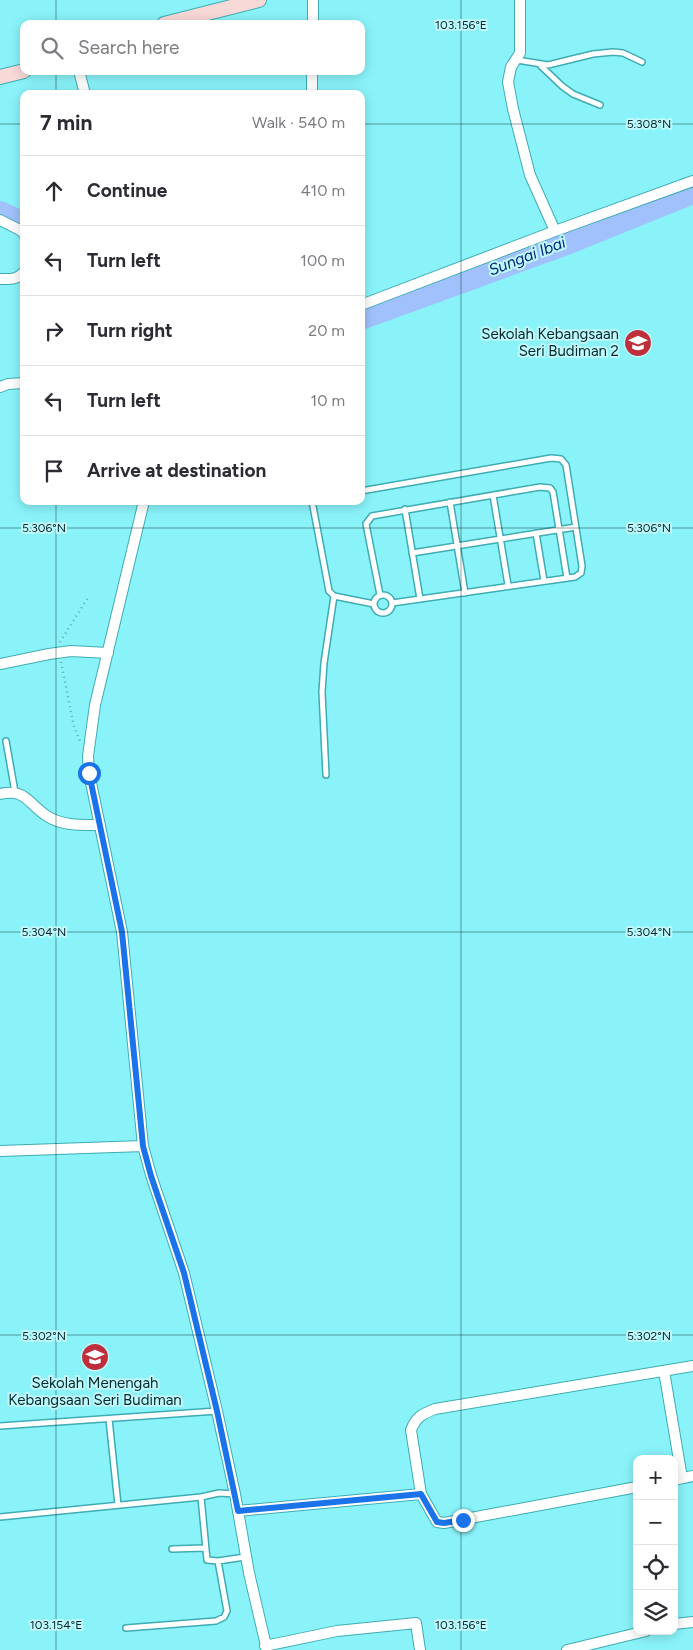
<!DOCTYPE html>
<meta charset="utf-8">
<style>
body{margin:0;font-family:Figtree,sans-serif;background:#f2f2f3;color:#2b2b33}
.controls{position:absolute;right:15px;bottom:15px;display:grid;overflow:hidden;border-radius:10px;box-shadow:0 2px 12px #0003}
.controls button{width:45px;height:45px;display:grid;place-items:center;padding:0;border:0;border-bottom:1px solid #e1e1e2;background:#fff;color:#2b2b33;font:25px sans-serif}
.stop{position:absolute;width:15px;height:15px;margin:-11px;border:4px solid #1a73e8;border-radius:50%;background:#fff}
.stop.end{background:#1a73e8;border-color:#fff;box-shadow:0 1px 5px #0008}
.list{margin:0;padding:0;list-style:none}
h2{display:flex;justify-content:space-between;align-items:center;height:65px;margin:0;padding:0 20px;font-size:21px}
h2 small{font-size:16px;font-weight:400;color:#7c7c81}
.list li{display:grid;grid-template-columns:32px 1fr auto;gap:15px;align-items:center;box-sizing:border-box;height:70px;padding:0 20px;border-top:1px solid #e1e1e2}
.list b{display:block;font-size:19px;white-space:nowrap}
.list em{font-size:16px;font-style:normal;color:#7c7c81}
.icon{flex:none;width:28px;height:28px;fill:none;stroke:currentColor;stroke-width:2;stroke-linecap:round;stroke-linejoin:round}
.map{position:relative;flex:none;width:693px;height:1650px;overflow:hidden}
.search{position:absolute;background:#fff;box-shadow:0 2px 12px #0003;left:20px;top:20px;width:345px;height:55px;display:flex;align-items:center;gap:12px;box-sizing:border-box;padding:0 18px;border-radius:10px;color:#7c7c81;font-size:19px}
.panel{position:absolute;background:#fff;box-shadow:0 2px 12px #0003;left:20px;top:90px;width:345px;height:415px;border-radius:10px}
.map>svg:first-child{display:block}
.lines{fill:none;stroke-linecap:round;stroke-linejoin:round}
.river{stroke:#a0c1fb;stroke-width:22}
.service-casing{stroke:#3eacb3;stroke-width:8}
.minor-casing{stroke:#3eacb3;stroke-width:12}
.secondary-casing{stroke:#3eacb3;stroke-width:16}
.path{stroke:#5dafb4;stroke-width:2.5;stroke-dasharray:1 4;stroke-linecap:butt}
.service{stroke:#fff;stroke-width:5}
.minor{stroke:#fff;stroke-width:10}
.secondary{stroke:#f8d9d8;stroke-width:14}
.route{stroke:#1a73e8;stroke-width:6}
.ticks{fill:none;stroke:#05282b;stroke-width:1;stroke-opacity:0.45}
.labels{text-anchor:middle;dominant-baseline:central;stroke-width:4;stroke-linejoin:round;paint-order:stroke}
.poi-label{font-size:15px;fill:#05282b;stroke:#bff9fd;text-anchor:end}
.water-label{font-size:16px;font-style:italic;fill:#002878;stroke:#bff9fd}
.ticks-label{font-size:12px;text-anchor:middle;fill:#05282b;stroke:#bff9fd;stroke-width:4;stroke-linejoin:round;paint-order:stroke}
</style>
<div class="map">
<svg width="693" height="1650" viewBox="0 0 693 1650">
<rect width="100%" height="100%" fill="#8af3fa"/>
<g class="lines">
<path class="river" d="M 0,212 L 24,223
M 361,319 L 564,245 L 693,193"/>
<g class="service-casing">
<path id="service" d="M 517,60 L 548,65 L 593,54 L 613,52 L 623,53 L 642,62
M 541,66 L 562,86 L 573,94 L 600,105
M 361,491 L 551,458 L 561,459 L 566,465 L 582,566 L 581,573 L 575,577 L 392,603
M 493,495 L 508,585
M 312,501 L 329,591 L 334,596 L 374,604
M 450,502 L 465,593
M 405,509 L 420,599
M 536,533 L 544,581
M 412,553 L 576,527
M374 604a9 9 0 1 1 18 0a9 9 0 1 1-18 0Z
M 380,595 L 366,524 L 372,516 L 540,487 L 550,488 L 553,492 L 567,578
M 6,741 L 15,792
M 326,775 L 322,692 L 324,663 L 334,596
M 109,1419 L 118,1505
M 0,1426 L 217,1411
M 0,1517 L 201,1497 L 219,1493 L 235,1494
M 172,1549 L 205,1548
M 218,1561 L 245,1557
M 126,1628 L 216,1621 L 224,1617 L 227,1611 L 218,1561 L 207,1560 L 201,1497"/>
</g>
<g class="minor-casing">
<path id="minor" d="M 520,0 L 520,53 L 511,67 L 508,82 L 513,109 L 530,175 L 555,231
M 313,24 L 313,0
M 79,71 L 85,94
M 312,94 L 312,71
M 0,220 L 20,230 L 24,234
M 0,279 C 10,279 17,280 24,272
M 361,305 L 555,231 L 693,181
M 0,387 L 8,384 L 24,383
M 144,501 L 95,705 L 88,756 L 89,773 L 122,932 L 143,1146 L 151,1175 L 184,1273 L 217,1411 L 235,1494 L 249,1573 L 267,1650
M 0,664 L 49,654 L 71,651 L 108,653
M 0,794 C 26,788 28,804 47,816 C 62,826 82,825 100,825
M 0,1151 L 143,1146
M 664,1371 L 682,1478
M 674,1480 L 693,1476
M 637,1487 L 444,1523 L 437,1522 L 421,1494 L 411,1430 C 416,1417 422,1414 435,1409 L 693,1366
M 238,1511 L 421,1494
M 674,1624 L 693,1622
M 265,1646 L 337,1631 L 416,1623 L 420,1650
M 567,1650 L 646,1631"/>
</g>
<g class="secondary-casing">
<path id="secondary" d="M 164,24 L 259,0
M 0,77 L 24,71"/>
</g>
<path class="path" d="M 60,642 L 89,596
M 61,662 L 74,727 L 80,741"/>
<use href="#service" class="service"/>
<use href="#minor" class="minor"/>
<use href="#secondary" class="secondary"/>
</g>
<g class="lines">
<path class="route" d="M 89,773 L 122,932 L 143,1146 L 151,1176 L 184,1273 L 217,1411 L 238,1511 L 421,1494 L 437,1522 L 444,1523 L 463,1520"/>
</g>
<path class="ticks" d="M 56,0 L 56,24M 461,0 L 461,1650M 56,71 L 56,94M 0,124 L 24,124M 361,124 L 693,124M 56,501 L 56,1650M 0,528 L 693,528M 0,932 L 693,932M 0,1335 L 693,1335"/>
<defs>
<g id="school-disc" transform="scale(1.4375)"><circle r="9.5" fill="#bf2e3b" stroke="#bff9fd"/><path d="M0-5L7-2L0 1L-7-2ZM-4 1L0 2.5L4 1V4Q0 6-4 4Z" fill="#fff"/></g>
</defs>
<g fill-rule="evenodd">
<use href="#school-disc" x="638" y="343"/>
<use href="#school-disc" x="95" y="1357"/>
</g>
<g class="labels">
<g class="poi-label">
<text x="619" y="334">Sekolah Kebangsaan<tspan x="619" dy="17">Seri Budiman 2</tspan></text>
<text x="95" y="1383" text-anchor="middle">Sekolah Menengah<tspan x="95" dy="17">Kebangsaan Seri Budiman</tspan></text>
</g>
<g class="water-label">
<text transform="translate(527 256) rotate(-21)">Sungai Ibai</text>
</g>
</g>
<g class="ticks-label">
<text x="461" y="29">103.156°E</text>
<text x="649" y="128">5.308°N</text>
<text x="44" y="532">5.306°N</text>
<text x="649" y="532">5.306°N</text>
<text x="44" y="936">5.304°N</text>
<text x="649" y="936">5.304°N</text>
<text x="44" y="1340">5.302°N</text>
<text x="649" y="1340">5.302°N</text>
<text x="56" y="1629">103.154°E</text>
<text x="461" y="1629">103.156°E</text>
</g>
</svg>
<div class="controls">
<button>+</button>
<button>−</button>
<button><svg class="icon" aria-label="locate" viewBox="0 0 24 24"><circle cx="12" cy="12" r="6"/><path d="M12 2v4M12 18v4M2 12h4M18 12h4"/></svg></button>
<button><svg class="icon" aria-label="layers" viewBox="0 0 24 24"><path d="M12 4l9 5-9 5-9-5zM3 14l9 5 9-5"/></svg></button>
</div>
<div class="stop" style="left:89px;top:773px"></div>
<div class="stop end" style="left:463px;top:1520px"></div>
<div class="search"><svg class="icon" aria-label="search" viewBox="0 0 24 24"><circle cx="10" cy="10" r="6"/><path d="M15 15l6 6"/></svg>Search here</div>
<section class="panel">
<h2>7 min<small>Walk · 540 m</small></h2>
<ul class="list">
<li><svg class="icon" aria-label="ahead" viewBox="0 0 24 24"><path d="M12 20V5M6 11l6-6 6 6"/></svg><div><b>Continue</b></div><em>410 m</em></li>
<li><svg class="icon" aria-label="left" viewBox="0 0 24 24"><path d="M17 20v-9H6M10 6l-5 5 5 5"/></svg><div><b>Turn left</b></div><em>100 m</em></li>
<li><svg class="icon" aria-label="right" viewBox="0 0 24 24"><path d="M7 20v-9h11M14 6l5 5-5 5"/></svg><div><b>Turn right</b></div><em>20 m</em></li>
<li><svg class="icon" aria-label="left" viewBox="0 0 24 24"><path d="M17 20v-9H6M10 6l-5 5 5 5"/></svg><div><b>Turn left</b></div><em>10 m</em></li>
<li><svg class="icon" aria-label="arrive" viewBox="0 0 24 24"><path d="M6 21V4h12l-3 4 3 4H6"/></svg><div><b>Arrive at destination</b></div></li>
</ul>
</section>
</div>
